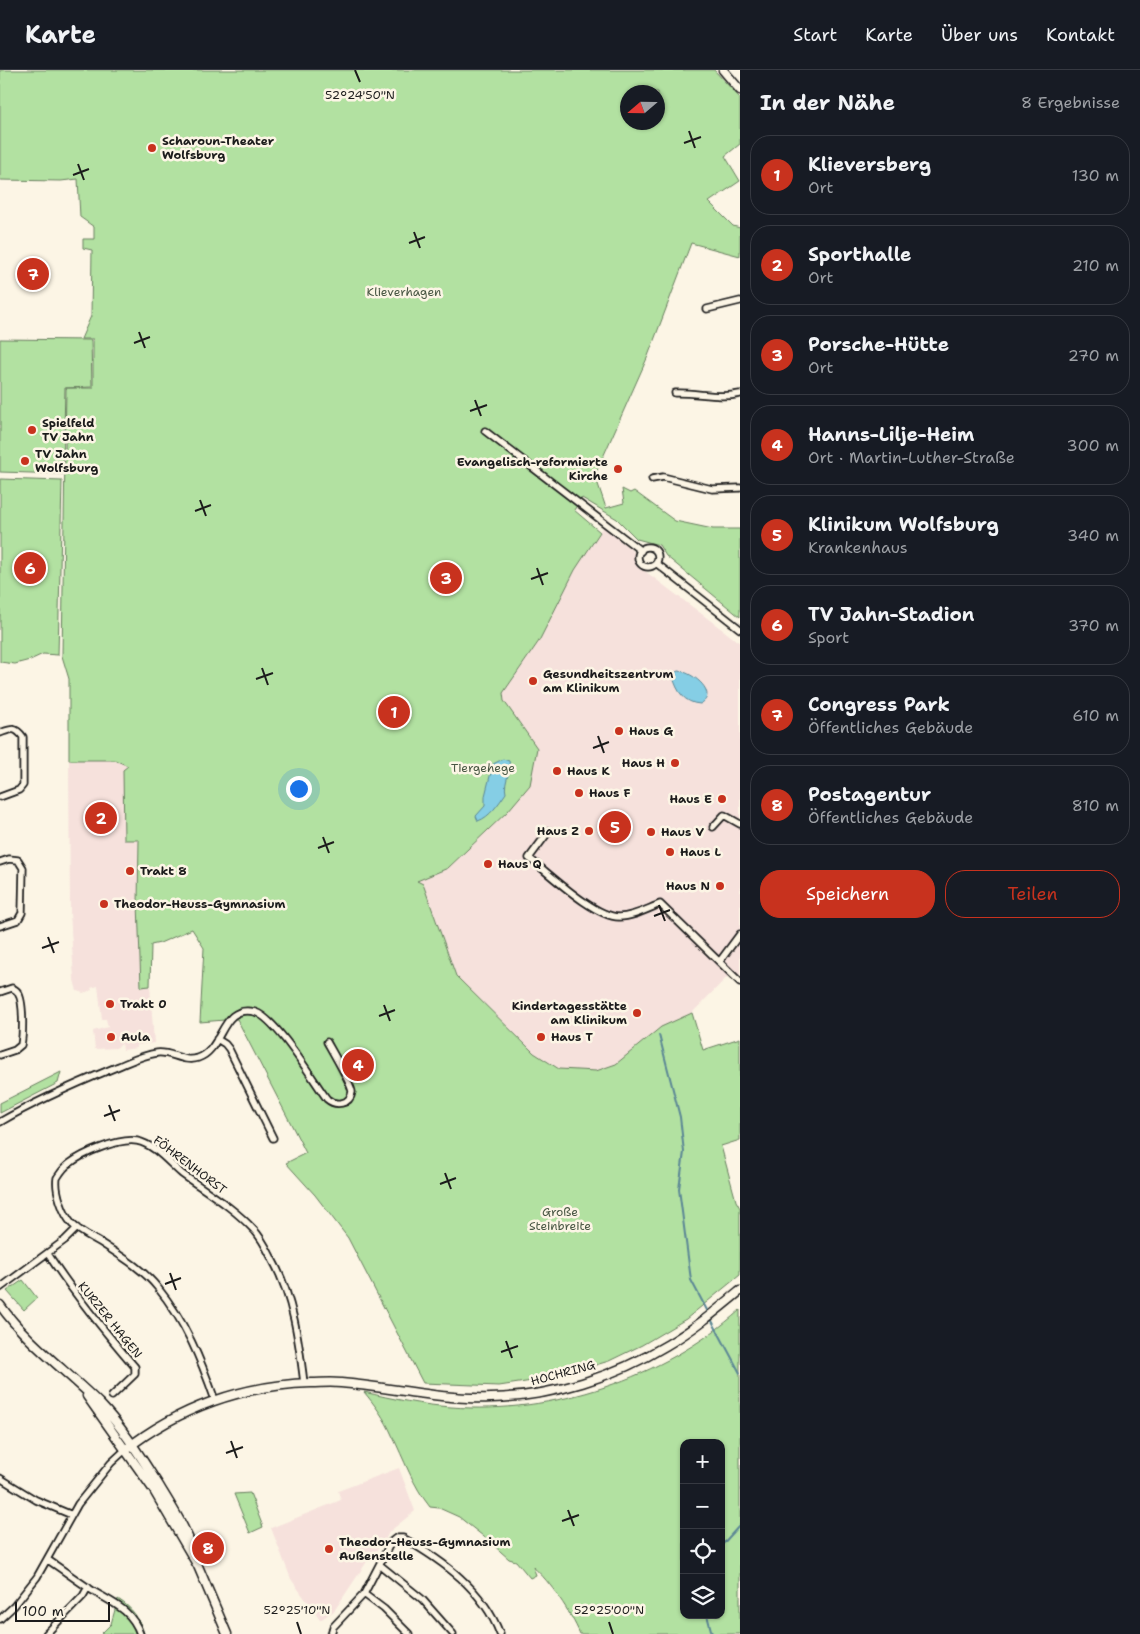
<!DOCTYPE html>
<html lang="de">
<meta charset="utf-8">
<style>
body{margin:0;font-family:"Shantell Sans",sans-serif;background:#20242c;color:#f1f3f6}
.controls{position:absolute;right:15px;bottom:15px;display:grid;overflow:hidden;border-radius:10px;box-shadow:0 1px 4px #0004}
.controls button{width:45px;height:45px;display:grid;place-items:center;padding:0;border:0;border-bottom:1px solid #363941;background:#171b24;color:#f1f3f6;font:25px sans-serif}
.compass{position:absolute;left:620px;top:15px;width:45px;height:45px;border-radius:50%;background:#171b24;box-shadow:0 1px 4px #0004;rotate:250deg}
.scale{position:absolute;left:15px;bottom:12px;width:95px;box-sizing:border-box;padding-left:5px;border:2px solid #1c1c1c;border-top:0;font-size:14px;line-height:18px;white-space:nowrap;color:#1c1c1c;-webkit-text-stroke:4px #fcf5e5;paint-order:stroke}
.you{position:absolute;left:298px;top:718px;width:18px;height:18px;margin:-12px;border:4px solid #fff;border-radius:50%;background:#1a73e8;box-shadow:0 0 0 8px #1a73e833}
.badge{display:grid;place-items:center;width:32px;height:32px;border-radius:50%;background:#c8321e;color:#fff;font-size:16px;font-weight:700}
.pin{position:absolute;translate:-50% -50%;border:2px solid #fff;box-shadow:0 1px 5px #0006}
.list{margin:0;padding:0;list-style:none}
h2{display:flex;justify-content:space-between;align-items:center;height:65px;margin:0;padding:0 20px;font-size:21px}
h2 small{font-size:16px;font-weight:400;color:#9ea1a6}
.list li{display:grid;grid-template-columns:32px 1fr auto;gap:15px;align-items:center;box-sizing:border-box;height:80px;margin:0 10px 10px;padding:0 10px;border:1px solid #363941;border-radius:20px}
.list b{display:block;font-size:19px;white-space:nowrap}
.list p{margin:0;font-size:16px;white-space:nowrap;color:#9ea1a6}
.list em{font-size:16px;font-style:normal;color:#9ea1a6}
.actions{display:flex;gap:10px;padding:15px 20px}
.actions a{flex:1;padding:11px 0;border:1px solid #c8321e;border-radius:20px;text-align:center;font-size:18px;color:#c8321e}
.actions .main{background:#c8321e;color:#fff}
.icon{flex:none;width:28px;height:28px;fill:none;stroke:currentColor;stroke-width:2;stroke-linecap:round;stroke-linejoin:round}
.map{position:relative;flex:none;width:740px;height:1564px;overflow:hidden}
header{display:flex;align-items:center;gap:30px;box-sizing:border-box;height:70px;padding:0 25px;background:#171b24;border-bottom:1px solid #363941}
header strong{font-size:24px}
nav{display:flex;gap:28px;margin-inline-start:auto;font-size:18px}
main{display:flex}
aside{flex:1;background:#171b24}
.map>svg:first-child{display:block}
.built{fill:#f6e1dc}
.green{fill:#b2e1a1;stroke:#677e5e;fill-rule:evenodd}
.water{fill:#85cee5;stroke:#5b8795}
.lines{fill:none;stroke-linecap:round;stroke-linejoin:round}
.stream{stroke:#5b8795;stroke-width:2}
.street-casing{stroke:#1c1c1c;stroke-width:9}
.secondary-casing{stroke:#1c1c1c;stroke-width:11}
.street{stroke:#fcf5e5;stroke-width:5.5}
.secondary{stroke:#fcf5e5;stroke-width:8}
.ticks{fill:none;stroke:#1c1c1c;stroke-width:2}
.poi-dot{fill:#c8321e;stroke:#fcf5e5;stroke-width:2}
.labels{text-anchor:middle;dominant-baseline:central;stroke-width:5;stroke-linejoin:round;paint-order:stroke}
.poi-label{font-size:12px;font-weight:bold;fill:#1c1c1c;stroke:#fcf5e5;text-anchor:start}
.park-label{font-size:12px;fill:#495744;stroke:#fcf5e5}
.street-label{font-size:12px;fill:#1c1c1c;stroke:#fcf5e5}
.ticks-label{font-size:12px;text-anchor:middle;fill:#1c1c1c;stroke:#fcf5e5;stroke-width:5;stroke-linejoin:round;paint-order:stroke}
</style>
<header>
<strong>Karte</strong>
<nav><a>Start</a><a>Karte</a><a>Über uns</a><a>Kontakt</a></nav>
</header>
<main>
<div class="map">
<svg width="740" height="1564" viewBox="0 0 740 1564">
<rect width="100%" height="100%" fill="#fcf5e5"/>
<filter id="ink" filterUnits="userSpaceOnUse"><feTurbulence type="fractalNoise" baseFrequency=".02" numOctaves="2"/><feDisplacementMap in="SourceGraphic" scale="10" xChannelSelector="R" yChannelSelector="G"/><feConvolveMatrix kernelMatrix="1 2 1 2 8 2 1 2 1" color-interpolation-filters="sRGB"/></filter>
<g filter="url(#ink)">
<path class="built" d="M 603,456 L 635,483 L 637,495 L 740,573 L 740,908 L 733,901 L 692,943 L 703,981 L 594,1021 L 534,983 L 456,906 L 423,814 L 417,811 L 448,798 L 508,741 L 537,678 L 504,631 L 503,623 L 539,571 L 575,500 Z
M 69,690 L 115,690 L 129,696 L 139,727 L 138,833 L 141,917 L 150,916 L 154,973 L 137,975 L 137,978 L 123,980 L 122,974 L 116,978 L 95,979 L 93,961 L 108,957 L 106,949 L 102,949 L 98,916 L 91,918 L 92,920 L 83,923 L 77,921 L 74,910 L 70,842 Z
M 399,1398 L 415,1441 L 389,1462 L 384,1472 L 368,1490 L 334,1541 L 320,1550 L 291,1509 L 271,1458 L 341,1430 L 338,1421 Z"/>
<path class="green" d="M 0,0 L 714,0 L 740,28 L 740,74 L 725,86 L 740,111 L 709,132 L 733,156 L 740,158 L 740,186 L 691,173 L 648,286 L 595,405 L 606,438 L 624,433 L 622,419 L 630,423 L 634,421 L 675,451 L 713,459 L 740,459 L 740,547 L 666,486 L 659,475 L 637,469 L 617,449 L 582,428 L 574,440 L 600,462 L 575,500 L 539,571 L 503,623 L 504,631 L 537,678 L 530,715 L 508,741 L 448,798 L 417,811 L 423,814 L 456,906 L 534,983 L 559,999 L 596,1001 L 616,994 L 661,957 L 692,943 L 703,980 L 740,968 L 740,1070 L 721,1076 L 736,1131 L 740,1138 L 740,1205 L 686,1249 L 642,1275 L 609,1291 L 552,1308 L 499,1316 L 423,1313 L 348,1168 L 315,1125 L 286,1093 L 306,1083 L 237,949 L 200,952 L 204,878 L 192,859 L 160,873 L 151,875 L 150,916 L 141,917 L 138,833 L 139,770 L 124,770 L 123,700 L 128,696 L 115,690 L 69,690 L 69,609 L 62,586 L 66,318 L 93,318 L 93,269 L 81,269 L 91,246 L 92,180 L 83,178 L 83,169 L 94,169 L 94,157 L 80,147 L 78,109 L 61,111 L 0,110 ZM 628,22 L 658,22 L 658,52 L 628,52 Z
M 0,269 L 91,270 L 92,317 L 65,318 L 63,404 L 0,402 Z
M 0,409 L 62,411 L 58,585 L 43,584 L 30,590 L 15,594 L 0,592 Z
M 61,1002 L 58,1013 L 0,1043 L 0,1033 Z
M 23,1210 L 37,1228 L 24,1240 L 7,1221 Z
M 740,1240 L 740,1564 L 580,1564 C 571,1543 550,1511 533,1497 L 536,1505 L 530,1508 L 516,1491 L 509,1489 L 483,1466 L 459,1447 L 439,1438 L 430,1437 C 413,1416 404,1389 392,1365 C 385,1349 375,1335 364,1322 C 393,1329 422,1335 451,1337 C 552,1345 664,1308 740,1240 ZM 684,1373 L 721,1373 L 721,1545 L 684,1545 Z
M 250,1423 L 263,1457 L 250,1463 L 234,1424 Z
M 118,1529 C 132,1538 140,1548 144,1564 L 101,1564 L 111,1554 Z"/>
<path class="water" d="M 678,601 C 692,601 720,624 700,634 C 684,633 677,621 673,607 L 674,603 Z
M 503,689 L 509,691 C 512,702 503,712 506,723 C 499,733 490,747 478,751 L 476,746 L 485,736 L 485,726 L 493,694 Z"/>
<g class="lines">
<path class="stream" d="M 659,965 L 680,1047 L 684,1082 L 679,1119 L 691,1210 L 709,1244
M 711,1249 L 740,1303
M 721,1476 L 740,1455
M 707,1545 L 712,1564"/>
<g class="street-casing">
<path id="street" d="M 707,239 L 740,231
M 675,323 C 697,322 718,329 740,324
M 485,361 L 641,481
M 652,409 L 663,407 L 712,419 L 740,418
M638 487a10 10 0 1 1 20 0a10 10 0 1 1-20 0Z
M 656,493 L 740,559
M 0,663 C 11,659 15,656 23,667 L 23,715 L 19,720 L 0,727
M 713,757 L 724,745 L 740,754
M 549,761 L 529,788 C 550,804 594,847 619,847 C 633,847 647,839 660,834 L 740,912
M 0,792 L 9,789 L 18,790 L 23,798 L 22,843 L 18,850 L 0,856
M 720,891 L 740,864
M 0,922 L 12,918 C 14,919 17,920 18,923 C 24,931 23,964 21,975 L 15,980 L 0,985
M 217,969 L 225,974 L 229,979 L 273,1068
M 0,1052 C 36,1031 75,1014 114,998 C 127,993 142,985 157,983 C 171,981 183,993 198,988 C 224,980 220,933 255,942 C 276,948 313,1010 327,1029 C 335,1036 350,1035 352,1022 C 352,1015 332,981 327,972
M 48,1184 C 74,1224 104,1261 135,1297 L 135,1304 L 112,1326
M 0,1218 L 65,1170 L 77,1158
M 215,1330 C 201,1290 185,1251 158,1218 C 143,1199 121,1186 101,1173 C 91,1167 80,1162 72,1154 C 63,1144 55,1121 57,1108 C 61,1102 64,1097 69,1094 C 83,1083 119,1068 137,1071 C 154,1074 169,1093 182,1104 C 207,1122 233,1137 254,1160 C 262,1168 267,1179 272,1189 C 293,1226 299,1272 304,1313
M 0,1408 L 36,1430 L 72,1445
M 48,1490 C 63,1500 78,1511 93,1521 C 113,1533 132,1540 140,1564
M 380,1495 L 422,1529 L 453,1564
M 364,1524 L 384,1539 L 409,1564
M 0,1549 L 14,1536 L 37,1507 L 78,1434 L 111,1393 L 125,1380
M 46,1564 L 83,1526 L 88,1517
M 331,1564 L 333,1557 L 364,1524 L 391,1472 L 396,1468 L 403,1468 C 443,1491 483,1519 500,1564"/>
</g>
<g class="secondary-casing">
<path id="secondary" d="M 723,0 L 740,20
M 0,1235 C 27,1273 67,1301 100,1334 C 123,1358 140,1386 158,1414 C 174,1440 191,1466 198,1496
M 87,1326 L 153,1419 L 198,1496 L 227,1564
M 125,1380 C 178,1338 243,1315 311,1313 C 320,1313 331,1312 341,1313 C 391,1317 440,1330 491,1328 C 552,1327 616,1306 667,1275 C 693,1260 717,1240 740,1221"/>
</g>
<use href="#street" class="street"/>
<use href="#secondary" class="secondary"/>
</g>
</g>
<path class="ticks" d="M 355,0 L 360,12M 689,61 L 695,78M 684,73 L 701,67M 78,94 L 84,110M 73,105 L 89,99M 414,162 L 420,178M 409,173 L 425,167M 139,262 L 145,278M 134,273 L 150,267M 475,330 L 481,346M 470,341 L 487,335M 200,430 L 206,446M 195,441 L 211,435M 537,498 L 543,515M 531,509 L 548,503M 262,598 L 268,615M 256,609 L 273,603M 598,666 L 604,683M 593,678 L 609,672M 323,767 L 329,783M 318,778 L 334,772M 659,835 L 665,851M 654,846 L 670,840M 48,867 L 54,883M 42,878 L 59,872M 384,935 L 390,951M 379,946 L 395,940M 109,1035 L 115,1051M 104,1046 L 120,1040M 445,1103 L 451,1119M 440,1114 L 456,1108M 170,1203 L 176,1220M 165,1214 L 181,1208M 506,1271 L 512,1288M 501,1282 L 518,1276M 231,1371 L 237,1388M 226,1383 L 243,1377M 568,1440 L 574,1456M 562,1451 L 579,1445M 297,1552 L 301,1564M 609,1552 L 613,1564"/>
<g class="poi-dot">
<circle cx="152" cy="78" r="5"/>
<circle cx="32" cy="360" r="5"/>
<circle cx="25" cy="391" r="5"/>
<circle cx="618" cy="399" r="5"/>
<circle cx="533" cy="611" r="5"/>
<circle cx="619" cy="661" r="5"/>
<circle cx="675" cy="693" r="5"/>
<circle cx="557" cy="701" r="5"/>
<circle cx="579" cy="723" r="5"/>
<circle cx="722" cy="729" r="5"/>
<circle cx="589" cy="761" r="5"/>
<circle cx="651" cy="762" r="5"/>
<circle cx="670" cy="782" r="5"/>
<circle cx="488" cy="794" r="5"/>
<circle cx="130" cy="801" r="5"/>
<circle cx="720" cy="816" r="5"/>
<circle cx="104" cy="834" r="5"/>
<circle cx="110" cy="934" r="5"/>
<circle cx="637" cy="943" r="5"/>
<circle cx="111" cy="967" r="5"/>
<circle cx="541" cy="967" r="5"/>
<circle cx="329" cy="1479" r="5"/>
</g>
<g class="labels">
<g class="poi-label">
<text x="162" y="71">Scharoun-Theater<tspan x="162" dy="14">Wolfsburg</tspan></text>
<text x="42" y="353">Spielfeld<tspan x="42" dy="14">TV Jahn</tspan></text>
<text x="35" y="384">TV Jahn<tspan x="35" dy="14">Wolfsburg</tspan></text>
<text x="608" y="392" text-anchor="end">Evangelisch-reformierte<tspan x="608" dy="14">Kirche</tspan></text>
<text x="543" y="604">Gesundheitszentrum<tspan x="543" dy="14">am Klinikum</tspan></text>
<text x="629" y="661">Haus G</text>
<text x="665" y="693" text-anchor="end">Haus H</text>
<text x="567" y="701">Haus K</text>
<text x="589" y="723">Haus F</text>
<text x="712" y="729" text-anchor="end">Haus E</text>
<text x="579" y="761" text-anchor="end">Haus Z</text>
<text x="661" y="762">Haus V</text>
<text x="680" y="782">Haus L</text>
<text x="498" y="794">Haus Q</text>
<text x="140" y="801">Trakt 8</text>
<text x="710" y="816" text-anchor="end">Haus N</text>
<text x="114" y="834">Theodor-Heuss-Gymnasium</text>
<text x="120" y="934">Trakt 0</text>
<text x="627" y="936" text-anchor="end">Kindertagesstätte<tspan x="627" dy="14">am Klinikum</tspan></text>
<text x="121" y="967">Aula</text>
<text x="551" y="967">Haus T</text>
<text x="339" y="1472">Theodor-Heuss-Gymnasium<tspan x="339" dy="14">Außenstelle</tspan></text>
</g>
<g class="park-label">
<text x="404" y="222">Klieverhagen</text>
<text x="483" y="698">Tiergehege</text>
<text x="560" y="1142">Große<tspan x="560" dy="14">Steinbreite</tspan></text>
</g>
<g class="street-label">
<text transform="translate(190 1095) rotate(37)">FÖHRENHORST</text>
<text transform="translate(110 1250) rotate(51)">KURZER HAGEN</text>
<text transform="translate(563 1303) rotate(-15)">HOCHRING</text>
</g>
</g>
<g class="ticks-label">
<text x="360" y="29">52°24'50"N</text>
<text x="297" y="1544">52°25'10"N</text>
<text x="609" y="1544">52°25'00"N</text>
</g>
</svg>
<div class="controls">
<button>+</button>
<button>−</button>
<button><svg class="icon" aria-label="locate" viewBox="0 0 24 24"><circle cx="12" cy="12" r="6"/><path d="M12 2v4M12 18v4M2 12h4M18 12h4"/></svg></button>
<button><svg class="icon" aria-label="layers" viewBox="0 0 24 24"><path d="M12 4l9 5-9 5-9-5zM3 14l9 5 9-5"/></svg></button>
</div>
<svg class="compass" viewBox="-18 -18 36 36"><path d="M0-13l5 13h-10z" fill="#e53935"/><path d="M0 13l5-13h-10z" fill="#9ea1a6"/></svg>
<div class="scale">100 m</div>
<div class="you"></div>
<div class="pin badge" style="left:394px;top:642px">1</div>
<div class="pin badge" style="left:101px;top:748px">2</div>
<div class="pin badge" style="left:446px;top:508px">3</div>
<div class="pin badge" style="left:358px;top:995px">4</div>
<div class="pin badge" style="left:615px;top:757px">5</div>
<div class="pin badge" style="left:30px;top:498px">6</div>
<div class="pin badge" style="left:33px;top:204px">7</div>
<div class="pin badge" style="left:208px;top:1478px">8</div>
</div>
<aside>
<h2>In der Nähe<small>8 Ergebnisse</small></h2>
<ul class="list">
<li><span class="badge">1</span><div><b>Klieversberg</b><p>Ort</p></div><em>130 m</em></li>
<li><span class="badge">2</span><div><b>Sporthalle</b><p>Ort</p></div><em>210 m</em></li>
<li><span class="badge">3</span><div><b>Porsche-Hütte</b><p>Ort</p></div><em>270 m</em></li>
<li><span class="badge">4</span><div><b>Hanns-Lilje-Heim</b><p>Ort · Martin-Luther-Straße</p></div><em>300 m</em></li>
<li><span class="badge">5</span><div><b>Klinikum Wolfsburg</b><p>Krankenhaus</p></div><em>340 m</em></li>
<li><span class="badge">6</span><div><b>TV Jahn-Stadion</b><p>Sport</p></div><em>370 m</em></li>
<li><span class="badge">7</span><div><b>Congress Park</b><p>Öffentliches Gebäude</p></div><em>610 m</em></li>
<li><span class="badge">8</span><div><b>Postagentur</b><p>Öffentliches Gebäude</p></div><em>810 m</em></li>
</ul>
<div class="actions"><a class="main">Speichern</a><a>Teilen</a></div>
</aside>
</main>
